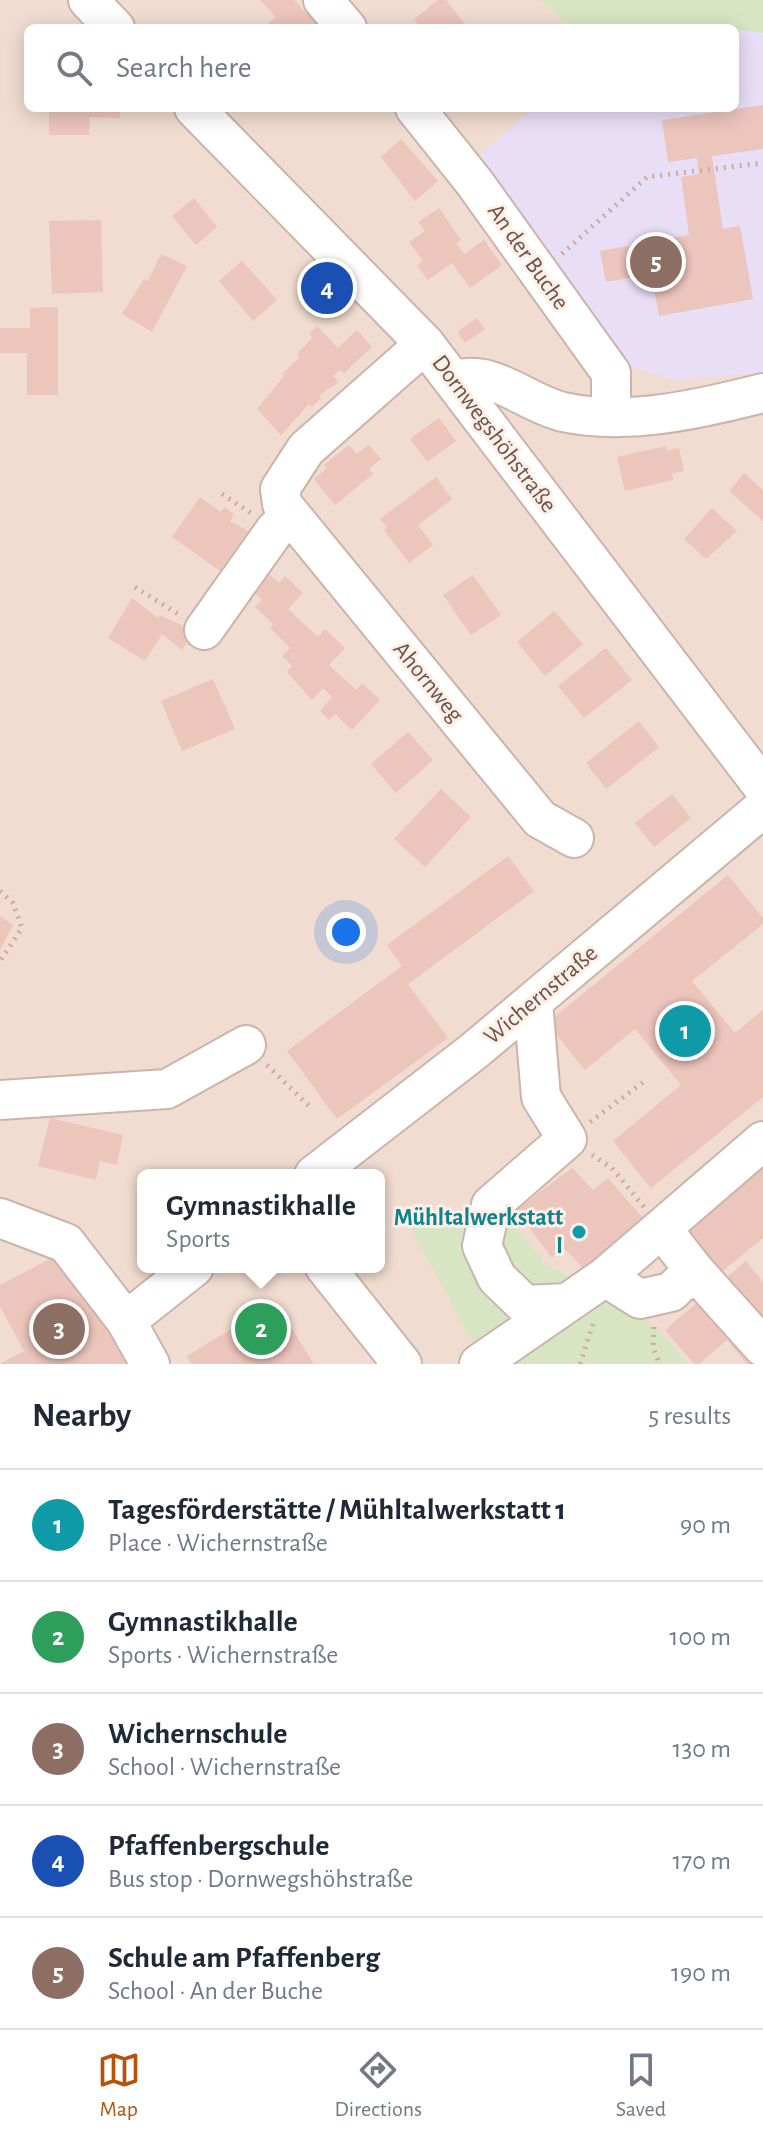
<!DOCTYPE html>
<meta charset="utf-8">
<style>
body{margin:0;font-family:"Alegreya Sans",sans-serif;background:#f2f2f3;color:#1f2937}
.you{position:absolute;left:346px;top:932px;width:28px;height:28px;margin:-20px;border:6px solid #fff;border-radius:50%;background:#1a73e8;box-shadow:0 0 0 12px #1a73e833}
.badge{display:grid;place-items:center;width:52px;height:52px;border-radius:50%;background:#b45309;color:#fff;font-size:26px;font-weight:700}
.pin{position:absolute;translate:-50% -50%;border:4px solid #fff;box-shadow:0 2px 8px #0006}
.popup{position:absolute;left:137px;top:1169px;width:248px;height:104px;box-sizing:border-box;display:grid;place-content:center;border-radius:12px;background:#fff;filter:drop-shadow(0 2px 6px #0005);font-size:26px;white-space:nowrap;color:#747a83}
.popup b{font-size:30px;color:#1f2937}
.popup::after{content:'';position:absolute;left:50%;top:100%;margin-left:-16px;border:16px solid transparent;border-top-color:#fff}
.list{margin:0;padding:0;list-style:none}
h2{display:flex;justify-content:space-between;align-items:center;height:104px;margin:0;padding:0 32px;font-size:34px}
h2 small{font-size:26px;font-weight:400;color:#747a83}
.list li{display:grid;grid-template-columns:52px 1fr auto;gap:24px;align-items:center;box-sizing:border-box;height:112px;padding:0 32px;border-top:2px solid #e0e1e3}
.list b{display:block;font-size:30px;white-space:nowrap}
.list p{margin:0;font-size:26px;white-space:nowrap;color:#747a83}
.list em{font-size:26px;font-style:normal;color:#747a83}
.icon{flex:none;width:44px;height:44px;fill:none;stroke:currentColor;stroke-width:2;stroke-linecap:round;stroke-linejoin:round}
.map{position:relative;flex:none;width:763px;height:1364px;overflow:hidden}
.search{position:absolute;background:#fff;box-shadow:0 4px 20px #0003;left:24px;right:24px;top:24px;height:88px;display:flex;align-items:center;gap:20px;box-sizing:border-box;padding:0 28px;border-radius:12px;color:#747a83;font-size:30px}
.sheet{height:664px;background:#fff}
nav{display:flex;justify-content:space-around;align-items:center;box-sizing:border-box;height:112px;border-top:2px solid #e0e1e3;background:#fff;font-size:22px;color:#747a83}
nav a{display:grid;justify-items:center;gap:4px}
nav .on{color:#b45309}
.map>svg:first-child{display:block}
.residential{fill:#f0dcd0;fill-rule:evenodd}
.education{fill:#e8def5}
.green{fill:#d7e5c2}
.building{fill:#ecc5bc}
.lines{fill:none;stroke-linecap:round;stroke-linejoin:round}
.minor-casing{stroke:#cbb4ac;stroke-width:42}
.path{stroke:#d0a99f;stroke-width:5;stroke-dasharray:2 6;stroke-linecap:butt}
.minor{stroke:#fff;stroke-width:38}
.culture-dot{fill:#0f9aa8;stroke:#fdf0e7;stroke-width:3}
.labels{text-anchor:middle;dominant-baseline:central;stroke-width:6;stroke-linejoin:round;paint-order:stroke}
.street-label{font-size:24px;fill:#6e504b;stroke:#fdf0e7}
.culture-label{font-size:24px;font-weight:bold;fill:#0d838f;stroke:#fdf0e7;text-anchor:end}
</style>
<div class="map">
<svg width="763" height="1364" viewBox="0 0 763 1364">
<rect width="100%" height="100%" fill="#f9ebe1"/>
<path class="residential" d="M 0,0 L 538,0 L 574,28 L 28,28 L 28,108 L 735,108 L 735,28 L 763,33 L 763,1364 L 0,1364 ZM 143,1175 L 379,1175 L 379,1267 L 143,1267 Z"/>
<path class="education" d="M 735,28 L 763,33 L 763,373 L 673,380 L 623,364 L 475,159 L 534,108 L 735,108 Z"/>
<path class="green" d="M 538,0 L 763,0 L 763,33 L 730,28 L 574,28 Z
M 503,1213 L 548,1266 L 617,1296 L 668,1340 L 687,1364 L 491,1364 L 468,1333 L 410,1227 L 428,1216 Z"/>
<path class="building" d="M 260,0 L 294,0 L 320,28 L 263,28 L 276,17 Z
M 438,0 L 446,0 L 468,28 L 421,28 L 414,19 Z
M 763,105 L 763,149 L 712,156 L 723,229 L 740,226 L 753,299 L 659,316 L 651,274 L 606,282 L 600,251 L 689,235 L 681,177 L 699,174 L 697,158 L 668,162 L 662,120 Z
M 49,108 L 120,108 L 120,118 L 90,117 L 89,135 L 49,135 Z
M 401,139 L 438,181 L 415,201 L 381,157 Z
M 194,198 L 217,227 L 196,245 L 172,216 Z
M 439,208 L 461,240 L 456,243 L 464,254 L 484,240 L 502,265 L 470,288 L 452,263 L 428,280 L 417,265 L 423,261 L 409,242 L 425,231 L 418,222 Z
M 101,220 L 103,292 L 52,294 L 49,221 Z
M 161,254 L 187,266 L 152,332 L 122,314 L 144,279 L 148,281 Z
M 242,261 L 277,300 L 253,321 L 219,281 Z
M 58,307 L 58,395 L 27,395 L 27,353 L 0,353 L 0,328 L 30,328 L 30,308 Z
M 477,318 L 485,329 L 465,343 L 457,332 Z
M 317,326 L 338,348 L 357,330 L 372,347 L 344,373 L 340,370 L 333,376 L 339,382 L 319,395 L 321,398 L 312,407 L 309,404 L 281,435 L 257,409 L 284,376 L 282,374 L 300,357 L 297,354 L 313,337 L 309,334 Z
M 439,418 L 456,441 L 427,462 L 410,439 Z
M 349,445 L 357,454 L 369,445 L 381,459 L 369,469 L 373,474 L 335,505 L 314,479 L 327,468 L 324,465 Z
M 666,446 L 667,451 L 679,448 L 684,471 L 672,474 L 673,480 L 625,491 L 617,457 Z
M 744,473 L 763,490 L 763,521 L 729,491 Z
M 436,477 L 452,499 L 418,525 L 433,545 L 409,563 L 384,530 L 387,527 L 380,519 Z
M 200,497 L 221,512 L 224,507 L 234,514 L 230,521 L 248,531 L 220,571 L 172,537 Z
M 712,508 L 737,531 L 706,559 L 684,539 Z
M 268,573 L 279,583 L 285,576 L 303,593 L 288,609 L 318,637 L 325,629 L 345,648 L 329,665 L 356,690 L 362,683 L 380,700 L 352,730 L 335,714 L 329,720 L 320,711 L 332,697 L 323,688 L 312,700 L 287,672 L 292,666 L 282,656 L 290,648 L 270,628 L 273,624 L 255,607 L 262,600 L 252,590 Z
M 473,575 L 501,615 L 471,635 L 443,595 Z
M 132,598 L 158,618 L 160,615 L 194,631 L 182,650 L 162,634 L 145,661 L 108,638 Z
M 554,611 L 583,644 L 545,676 L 517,642 Z
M 606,648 L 632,680 L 584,718 L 558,686 Z
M 213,679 L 235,729 L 182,751 L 161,701 Z
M 639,721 L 659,747 L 606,789 L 586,763 Z
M 408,732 L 433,760 L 396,793 L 371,764 Z
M 441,789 L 471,817 L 425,867 L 394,839 Z
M 672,794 L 691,818 L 654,847 L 635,823 Z
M 508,856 L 534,891 L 408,984 L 448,1038 L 337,1119 L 287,1051 L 402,966 L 387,945 Z
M 728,875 L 763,918 L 763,924 L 692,981 L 735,1033 L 763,1010 L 763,1097 L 651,1188 L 613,1141 L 681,1085 L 635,1029 L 585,1070 L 547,1023 Z
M 0,916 L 13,925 L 0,950 Z
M 50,1118 L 123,1135 L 117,1165 L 100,1161 L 96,1180 L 38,1166 Z
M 763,1153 L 763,1238 L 719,1274 L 680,1225 Z
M 572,1168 L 593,1190 L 608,1178 L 642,1217 L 584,1269 L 562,1246 L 552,1258 L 516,1210 Z
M 65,1251 L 126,1364 L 0,1364 L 24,1351 L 0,1306 L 0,1285 Z
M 746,1261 L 763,1282 L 763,1364 L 747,1364 L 727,1340 L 699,1364 L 693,1363 L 665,1330 Z
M 275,1302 L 314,1364 L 191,1364 L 187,1356 Z"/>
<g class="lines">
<g class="minor-casing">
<path id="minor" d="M 88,0 L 115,28
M 323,0 L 347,28
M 194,108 L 425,344 L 763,787
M 415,108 L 474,182 L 611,373 L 611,417
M 425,344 L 306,449 L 280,489 L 282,504 L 540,819 L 574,838
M 455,380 C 495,369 525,403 563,412 C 628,426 700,409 763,393
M 204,630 L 275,530 L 291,515
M 533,1002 L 541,1097 L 567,1139 L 491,1205 L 482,1246 L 497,1278 L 525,1305 L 567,1303
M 0,1100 L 167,1089 L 246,1045
M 314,1175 L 474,1051 L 763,808
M 0,1218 L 66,1243 L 126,1321 L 150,1364
M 325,1267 L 402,1364
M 694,1270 L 763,1347
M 605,1277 L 640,1299 L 671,1292 L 694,1270 L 662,1229
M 126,1321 L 194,1267
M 479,1364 L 605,1277 L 763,1141"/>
</g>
<path class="path" d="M 562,254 L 647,177 L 763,163
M 222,494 L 251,513
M 135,587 L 178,614
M 0,891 L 13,903 L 22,928 L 0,961
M 267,1065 L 311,1108
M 590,1122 L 646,1080
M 592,1155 L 612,1168 L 644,1207
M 654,1327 L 653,1348 L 660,1364
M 580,1364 L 593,1324"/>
<use href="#minor" class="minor"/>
</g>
<circle class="culture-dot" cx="579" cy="1232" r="8"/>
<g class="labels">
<g class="street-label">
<text transform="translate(528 257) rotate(55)">An der Buche</text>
<text transform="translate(494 434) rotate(53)">Dornwegshöhstraße</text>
<text transform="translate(428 682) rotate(51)">Ahornweg</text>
<text transform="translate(541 995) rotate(-40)">Wichernstraße</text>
</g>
<g class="culture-label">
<text x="563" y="1218">Mühltalwerkstatt<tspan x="563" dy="28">I</tspan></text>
</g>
</g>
</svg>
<div class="you"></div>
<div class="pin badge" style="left:685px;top:1031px;background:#0f9aa8">1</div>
<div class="pin badge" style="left:261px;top:1329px;background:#2e9e5b">2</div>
<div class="popup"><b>Gymnastikhalle</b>Sports</div>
<div class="pin badge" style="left:59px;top:1329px;background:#8d6e63">3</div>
<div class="pin badge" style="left:327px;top:288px;background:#1a4fb4">4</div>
<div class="pin badge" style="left:656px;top:262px;background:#8d6e63">5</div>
<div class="search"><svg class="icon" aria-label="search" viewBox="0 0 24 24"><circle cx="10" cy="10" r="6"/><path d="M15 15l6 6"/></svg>Search here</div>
</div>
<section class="sheet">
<h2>Nearby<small>5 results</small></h2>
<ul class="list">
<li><span class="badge" style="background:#0f9aa8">1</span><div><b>Tagesförderstätte / Mühltalwerkstatt 1</b><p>Place · Wichernstraße</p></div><em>90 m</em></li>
<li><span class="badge" style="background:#2e9e5b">2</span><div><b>Gymnastikhalle</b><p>Sports · Wichernstraße</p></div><em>100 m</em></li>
<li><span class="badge" style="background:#8d6e63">3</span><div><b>Wichernschule</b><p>School · Wichernstraße</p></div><em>130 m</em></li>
<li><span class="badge" style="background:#1a4fb4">4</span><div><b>Pfaffenbergschule</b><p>Bus stop · Dornwegshöhstraße</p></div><em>170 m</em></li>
<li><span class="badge" style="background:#8d6e63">5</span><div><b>Schule am Pfaffenberg</b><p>School · An der Buche</p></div><em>190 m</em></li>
</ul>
</section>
<nav>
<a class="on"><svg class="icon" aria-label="map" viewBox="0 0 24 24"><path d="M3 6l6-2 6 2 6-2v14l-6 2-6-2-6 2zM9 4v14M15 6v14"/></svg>Map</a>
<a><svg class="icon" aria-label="directions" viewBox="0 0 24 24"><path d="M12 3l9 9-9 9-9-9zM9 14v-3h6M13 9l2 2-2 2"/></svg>Directions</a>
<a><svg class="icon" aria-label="saved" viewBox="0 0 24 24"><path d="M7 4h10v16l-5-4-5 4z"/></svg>Saved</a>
</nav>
